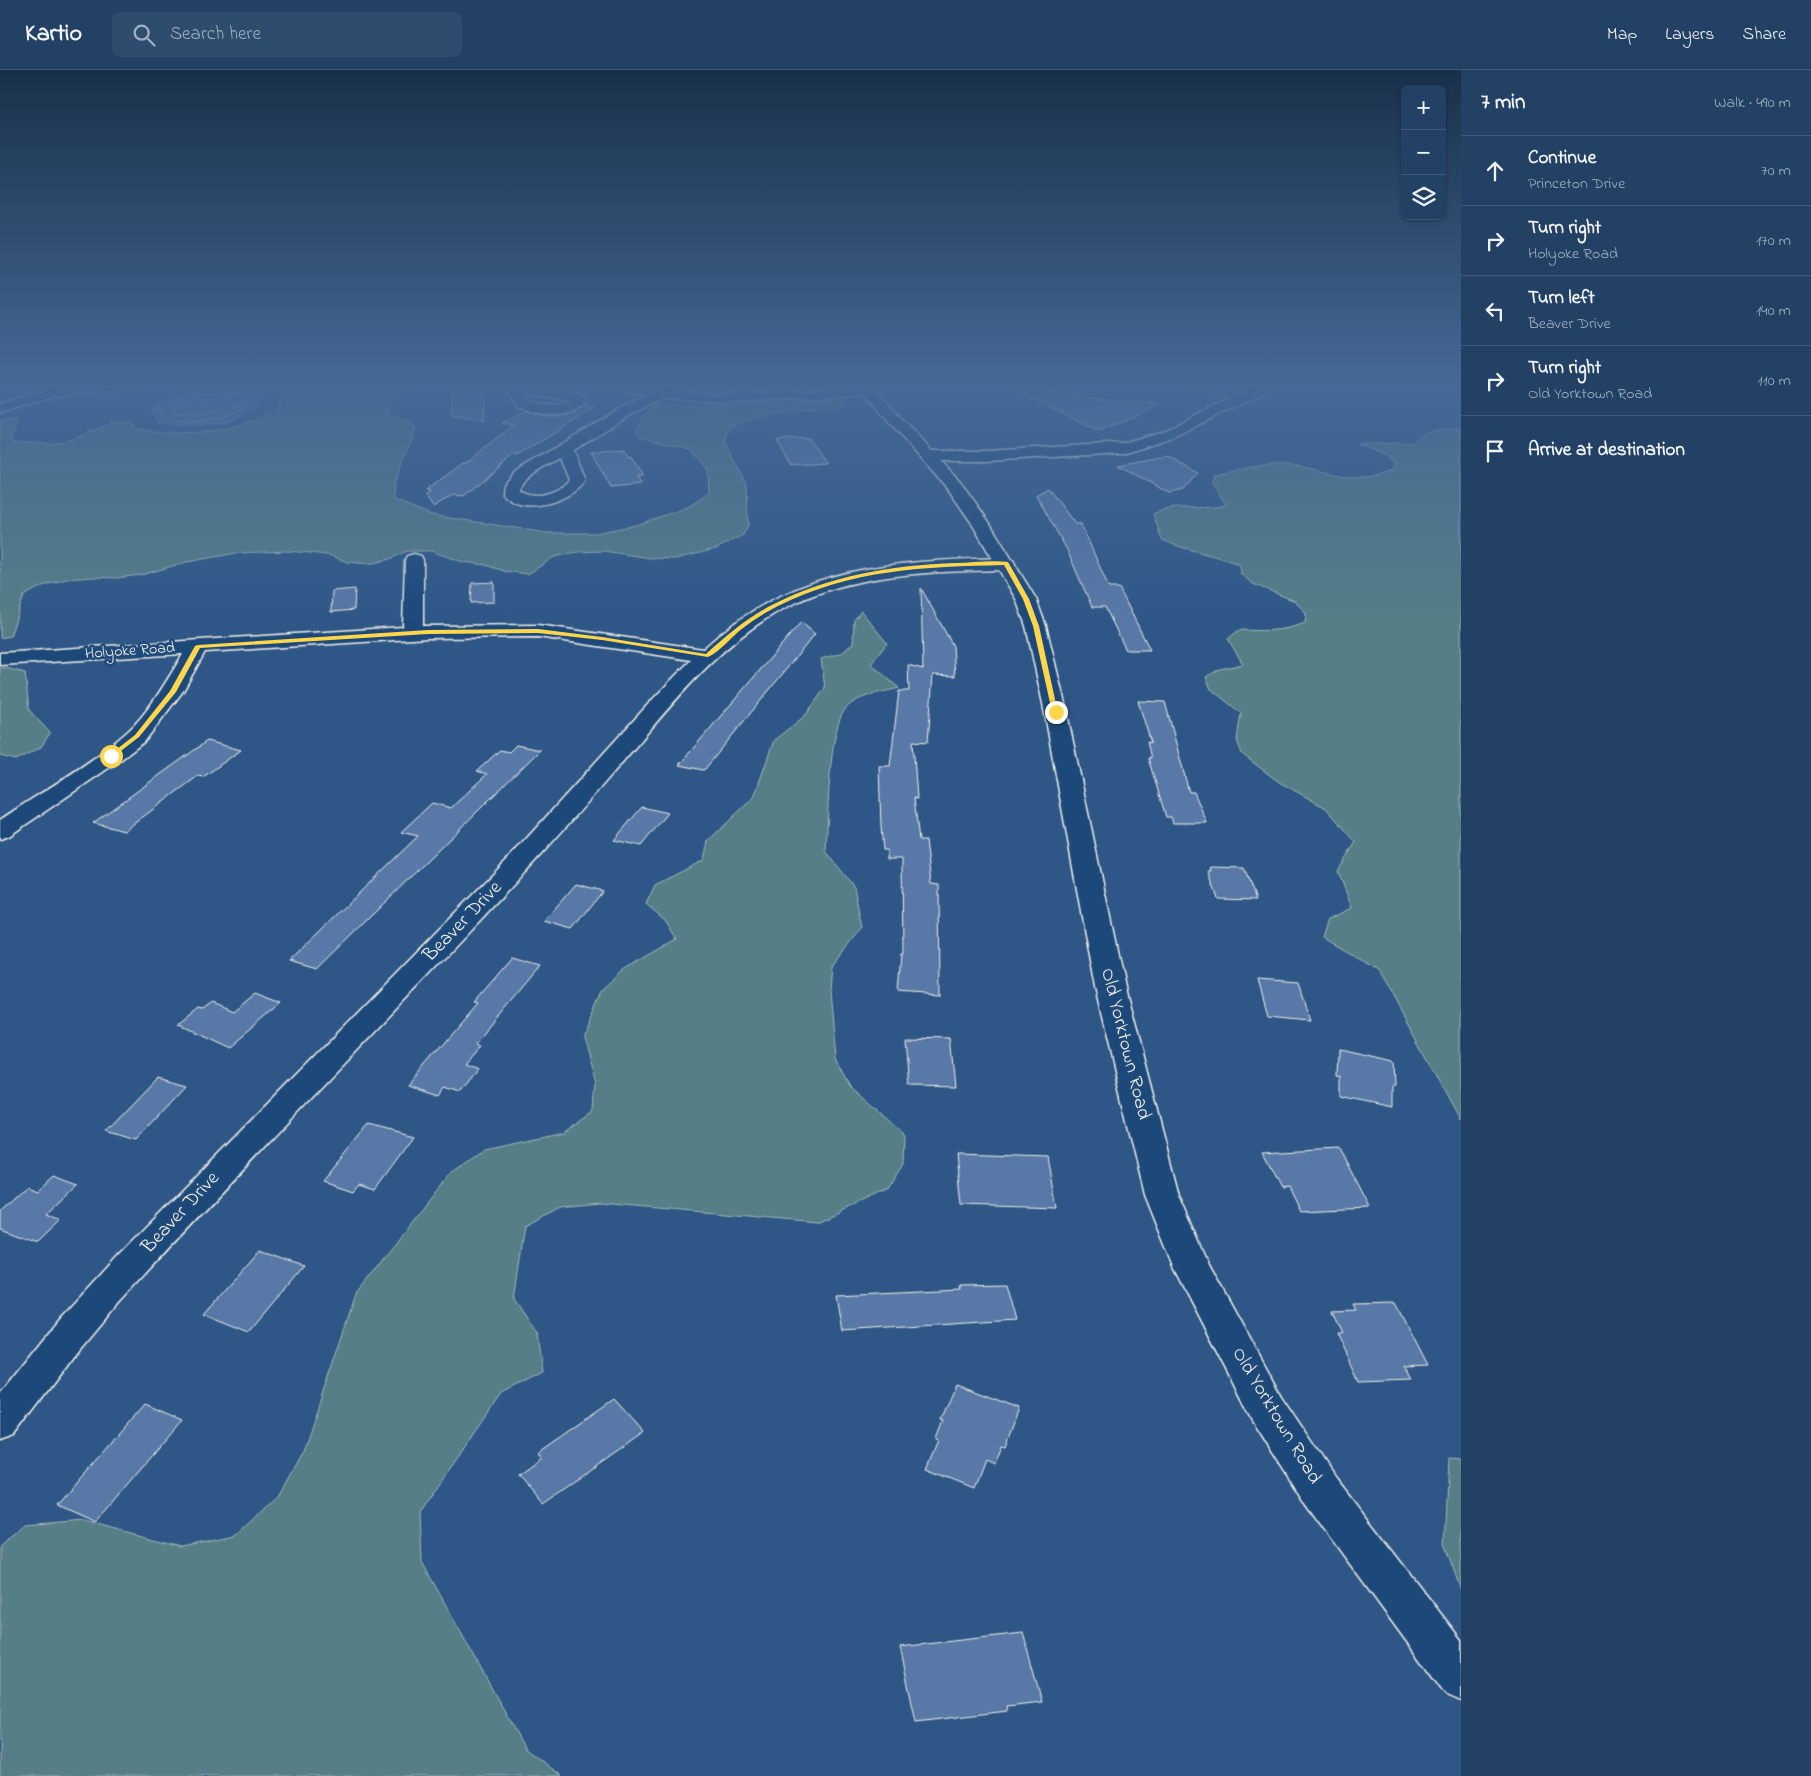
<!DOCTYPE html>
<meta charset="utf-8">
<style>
body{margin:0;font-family:"Indie Flower",sans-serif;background:#2e4c6e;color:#f1f3f6}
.controls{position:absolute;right:15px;top:15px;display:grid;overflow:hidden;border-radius:8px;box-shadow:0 1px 4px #0004}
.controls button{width:45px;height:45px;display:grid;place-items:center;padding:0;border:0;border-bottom:1px solid #3f5a79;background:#224165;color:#f1f3f6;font:25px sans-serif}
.stop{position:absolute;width:15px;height:15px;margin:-11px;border:4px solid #ffd54a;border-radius:50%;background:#fff}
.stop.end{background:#ffd54a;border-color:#fff;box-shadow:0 1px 5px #0008}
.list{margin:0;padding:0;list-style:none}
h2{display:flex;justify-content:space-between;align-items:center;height:65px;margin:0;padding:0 20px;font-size:21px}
h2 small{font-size:16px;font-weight:400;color:#a2afbf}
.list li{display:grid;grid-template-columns:32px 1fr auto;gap:15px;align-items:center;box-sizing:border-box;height:70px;padding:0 20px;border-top:1px solid #3f5a79}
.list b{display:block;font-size:19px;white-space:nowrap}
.list p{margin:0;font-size:16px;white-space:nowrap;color:#a2afbf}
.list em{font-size:16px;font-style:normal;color:#a2afbf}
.icon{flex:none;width:28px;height:28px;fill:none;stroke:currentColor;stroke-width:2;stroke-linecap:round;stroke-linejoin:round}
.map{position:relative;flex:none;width:1461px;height:1706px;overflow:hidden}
header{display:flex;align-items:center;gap:30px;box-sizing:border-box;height:70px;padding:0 25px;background:#224165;border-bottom:1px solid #3f5a79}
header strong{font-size:24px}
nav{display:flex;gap:28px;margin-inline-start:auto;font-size:18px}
.search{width:350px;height:45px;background:#2e4c6e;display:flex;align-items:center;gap:12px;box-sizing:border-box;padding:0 18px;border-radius:8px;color:#a2afbf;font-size:19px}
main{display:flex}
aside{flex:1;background:#224165}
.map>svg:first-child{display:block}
.green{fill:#547e86;stroke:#a4b8b7}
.water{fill:#477ea4;stroke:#8cacbf}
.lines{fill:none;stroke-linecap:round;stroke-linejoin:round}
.shore{stroke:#afc3cd;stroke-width:1}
.building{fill:#5879a7;stroke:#f4f1e8}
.street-casing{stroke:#f4f1e8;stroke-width:3}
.secondary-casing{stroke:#f4f1e8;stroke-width:3}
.street{fill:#1f4a7a;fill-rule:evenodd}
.secondary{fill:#1f4a7a;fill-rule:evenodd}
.route{fill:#ffd54a}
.labels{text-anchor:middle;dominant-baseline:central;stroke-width:5;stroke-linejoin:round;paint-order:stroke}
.far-street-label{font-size:16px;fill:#f4f1e8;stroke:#1f4a7a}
.street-label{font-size:20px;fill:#f4f1e8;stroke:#1f4a7a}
</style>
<header>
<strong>Kartio</strong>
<div class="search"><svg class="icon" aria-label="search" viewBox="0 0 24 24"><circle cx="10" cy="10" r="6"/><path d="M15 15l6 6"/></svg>Search here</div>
<nav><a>Map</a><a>Layers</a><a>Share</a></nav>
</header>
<main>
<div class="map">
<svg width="1461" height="1706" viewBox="0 0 1461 1706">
<rect width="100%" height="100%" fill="#2e5787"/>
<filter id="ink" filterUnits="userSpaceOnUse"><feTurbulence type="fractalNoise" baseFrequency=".02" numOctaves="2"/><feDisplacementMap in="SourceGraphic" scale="10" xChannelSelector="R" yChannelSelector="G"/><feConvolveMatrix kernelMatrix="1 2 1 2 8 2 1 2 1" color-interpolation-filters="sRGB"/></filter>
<g filter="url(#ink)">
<path class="green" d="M 407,315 L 400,326 L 387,338 L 388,344 L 410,353 L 416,358 L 393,415 L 394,430 L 431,445 L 547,463 L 595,463 L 636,455 L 688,437 L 709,423 L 708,400 L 691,379 L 640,366 L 637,360 C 642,349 645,342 656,336 L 746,334 L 832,328 L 847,331 C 839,337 832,336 821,337 C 806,338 740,348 730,358 C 727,361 726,368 725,372 L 747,414 L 748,456 L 743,465 L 716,479 L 675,489 L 651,488 L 603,481 L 577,482 L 554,487 L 528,504 L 504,501 L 486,495 L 463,492 L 431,481 L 407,481 L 390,489 L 369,494 L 347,492 L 332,486 L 311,483 L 286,481 L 237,483 L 187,492 L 141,505 L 116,508 L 92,507 L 66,509 L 42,516 L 24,526 L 10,566 L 0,568 L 0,351 L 18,350 L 11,368 L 14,373 L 52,373 L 73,369 L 113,352 L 132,352 L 135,358 C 181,368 238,363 279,338 L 282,320 L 301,317 Z
M 1461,358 L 1461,1049 L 1380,901 L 1322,867 L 1328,849 L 1352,838 L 1338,801 L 1356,772 L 1326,738 L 1279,712 L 1242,684 L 1237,670 L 1241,643 L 1211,619 L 1206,607 L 1220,599 L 1243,594 L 1228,569 L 1239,560 C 1262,561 1283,562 1305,553 L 1306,543 L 1295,531 L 1253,514 L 1241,504 L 1240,495 C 1215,484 1187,481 1162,470 L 1153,444 C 1175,433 1201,441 1226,435 L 1212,412 L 1214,404 C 1238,400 1263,393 1287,395 C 1328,398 1351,417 1393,400 L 1393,393 L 1385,386 L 1357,374 L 1413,373 L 1425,362 Z
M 861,541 L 887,573 L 871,594 L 899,618 C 882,623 855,625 844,641 C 828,663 828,751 826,781 L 854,817 L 862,858 L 831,897 L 829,920 L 835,989 L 850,1016 L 904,1064 L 903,1094 L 887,1120 L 817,1152 L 600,1133 L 560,1137 L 525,1156 L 514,1229 L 537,1263 L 542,1303 L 501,1324 L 420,1442 L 422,1492 L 525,1679 L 562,1706 L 0,1706 L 0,1476 L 25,1455 L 82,1450 L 180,1476 L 236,1465 L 277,1427 L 303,1381 L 356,1224 L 451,1102 L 484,1079 L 564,1062 L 593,1041 L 595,1015 L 582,967 L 603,919 L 624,900 L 677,869 L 665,850 L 646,834 L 655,815 L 704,790 L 708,771 L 754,727 L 774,670 L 805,646 L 825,618 L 821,589 L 842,583 L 853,573 L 854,550 Z
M 0,598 L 6,598 L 25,603 L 29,640 L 50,663 L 41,677 L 16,690 L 0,686 Z
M 1449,1388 L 1461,1389 L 1461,1520 L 1445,1476 Z"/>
<path class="water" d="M 245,316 L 266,321 C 261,327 256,334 250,339 C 225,361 188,355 158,353 L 152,339 L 183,318 Z"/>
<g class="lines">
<path class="shore" d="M 233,314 L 232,319 L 228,321 L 185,323 L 160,340 L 161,347 C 191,356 234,352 255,326 L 254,323 L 244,319 L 243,314
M 238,323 L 244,330 C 223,344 200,344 175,343 L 173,341 C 190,322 216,332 238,323 Z"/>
</g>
<path class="building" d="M 459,314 L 485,314 L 484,351 L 452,345 L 453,316 L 459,316 Z
M 1021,320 L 1160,335 L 1099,362 L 1020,322 Z
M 584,337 L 595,338 L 517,386 L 514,385 L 464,426 L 453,425 L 433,437 L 425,426 L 430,422 L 425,421 L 463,393 L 466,393 L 514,355 L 502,353 L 525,341 L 544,346 L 564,346 L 574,344 Z
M 808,368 L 826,393 L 791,395 L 777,370 Z
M 624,379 L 628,387 L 631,386 L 643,407 L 636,407 L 641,415 L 611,418 L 591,382 Z
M 1167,386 L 1198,403 L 1183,420 L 1169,423 L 1118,395 Z
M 1048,418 L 1075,454 L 1081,454 L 1109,518 L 1119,518 L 1150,580 L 1126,580 L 1105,537 L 1092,537 L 1067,480 L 1036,425 Z
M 494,512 L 494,532 L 471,533 L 472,513 Z
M 921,518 L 953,576 L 955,606 L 933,605 L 928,672 L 913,671 L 917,729 L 914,728 L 919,770 L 926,770 L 931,814 L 939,815 L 940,925 L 898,922 L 901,884 L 903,884 L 902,789 L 887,789 L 887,780 L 883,780 L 881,757 L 879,696 L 890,696 L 899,621 L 909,621 L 908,595 L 923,599 Z
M 355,519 L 354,540 L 331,542 L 332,521 Z
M 801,552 L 815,564 L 705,699 L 703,700 L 679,695 Z
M 1138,631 L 1165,632 L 1189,722 L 1194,722 L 1207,753 L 1173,753 L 1171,747 L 1166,747 L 1148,688 L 1151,688 L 1147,672 L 1151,673 Z
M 207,671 L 241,680 L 203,707 L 198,706 L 124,761 L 93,753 Z
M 516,675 L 540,680 L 317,899 L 289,891 L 418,766 L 401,762 L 432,733 L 451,738 L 487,704 L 477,701 L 500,680 L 509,682 Z
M 642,737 L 668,743 L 641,776 L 614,770 Z
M 1210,797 L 1244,798 L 1256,830 L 1218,829 L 1208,801 L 1211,801 Z
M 576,814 L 603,821 L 573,859 L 544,851 Z
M 512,888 L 540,896 L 475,974 L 480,975 L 464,994 L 478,999 L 460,1022 L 445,1017 L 440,1025 L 408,1015 L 478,933 L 474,932 Z
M 1257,910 L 1298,913 L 1310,950 L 1267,946 Z
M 255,923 L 281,933 L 228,978 L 178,955 L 198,939 L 202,940 L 211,933 L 232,942 Z
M 905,968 L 951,969 L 956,1016 L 909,1015 Z
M 1338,979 L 1394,991 L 1395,1017 L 1392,1017 L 1392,1037 L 1341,1026 L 1341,1006 L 1337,1005 Z
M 158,1007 L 187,1015 L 136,1070 L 106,1061 Z
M 369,1055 L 413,1067 L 375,1119 L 359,1114 L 353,1121 L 323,1111 Z
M 1339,1078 L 1370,1138 L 1299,1141 L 1287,1116 L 1280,1117 L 1262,1082 Z
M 956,1084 L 1048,1087 L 1057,1138 L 961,1135 Z
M 54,1105 L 78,1114 L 46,1144 L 61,1150 L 38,1172 L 0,1158 L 0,1141 L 27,1116 L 38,1120 Z
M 260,1180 L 304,1196 L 249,1262 L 204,1244 Z
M 1005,1214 L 1015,1250 L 842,1261 L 836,1225 L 962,1219 L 961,1215 Z
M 1396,1233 L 1428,1295 L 1404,1296 L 1411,1310 L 1358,1312 L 1336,1263 L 1342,1263 L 1332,1241 L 1356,1240 L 1353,1234 Z
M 955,1314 L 1019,1338 L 1005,1376 L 1001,1375 L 994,1393 L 985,1389 L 974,1418 L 927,1399 L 939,1370 L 936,1369 L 943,1351 L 940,1350 Z
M 614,1329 L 645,1363 L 543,1434 L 518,1404 L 542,1387 L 538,1382 Z
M 145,1334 L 182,1350 L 95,1452 L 57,1435 Z
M 1023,1563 L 1042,1632 L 1006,1636 L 1007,1641 L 916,1652 L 900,1577 Z"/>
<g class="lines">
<g class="street-casing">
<path id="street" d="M 95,314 L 162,314 L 160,317 L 155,318 L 56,325 L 0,343 L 0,334 L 54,317 Z
M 516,314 C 534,316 577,317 587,331 C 572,352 538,345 518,336 L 508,318 L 510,315 ZM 525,324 L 567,330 L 570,332 C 557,338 542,336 529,330 Z
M 603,314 C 641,313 678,322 717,324 C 767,325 818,319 869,315 L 874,316 L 876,319 L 874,322 L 869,323 L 740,332 L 664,328 L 629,345 L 573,380 L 585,411 C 570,432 519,448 502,422 L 503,414 L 513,403 L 619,339 L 647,325 L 605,317 ZM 560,388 L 569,410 C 557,424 534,430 519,420 C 520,408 549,394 560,388 Z
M 1199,314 L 1219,314 L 1248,325 L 1250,328 L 1248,331 L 1238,331 L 1201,317 Z
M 414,484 L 421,486 L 423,490 L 423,556 L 538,555 L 703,579 C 793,496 890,491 1006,488 L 1013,490 L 1015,494 L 1013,498 L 1006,500 C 929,502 849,502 779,541 C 722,573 679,626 637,675 C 600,718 564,760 526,801 C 392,946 253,1085 120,1231 L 76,1284 L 14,1366 L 0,1371 L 0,1324 L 61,1248 L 118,1186 L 508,789 L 652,630 L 691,590 L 538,567 L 428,568 L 205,582 L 183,621 L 145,671 L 119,691 L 9,766 L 0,769 L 0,750 C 41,722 90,695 127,662 C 148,644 169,607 183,584 L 0,595 L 0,583 L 403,557 L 405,490 L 407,486 Z"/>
</g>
<g class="secondary-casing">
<path id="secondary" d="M 859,314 L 873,314 L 901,349 L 932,381 L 986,381 L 1123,373 L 1163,361 L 1259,314 L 1277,314 L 1275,317 L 1173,367 L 1124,383 L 986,391 L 941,391 L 960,411 L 989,452 L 1036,529 L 1046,556 L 1065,634 L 1125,918 L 1179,1125 L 1209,1195 L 1281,1326 L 1336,1408 L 1461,1570 L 1461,1631 L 1445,1624 L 1306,1434 L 1253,1350 L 1174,1197 L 1145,1125 L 1095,918 L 1043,634 L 1026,556 L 1016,529 L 971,452 L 948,419 L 891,355 Z"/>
</g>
<use href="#street" class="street"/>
<use href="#secondary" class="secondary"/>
</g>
</g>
<linearGradient id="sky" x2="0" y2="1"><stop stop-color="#19304a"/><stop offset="0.57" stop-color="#466996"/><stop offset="1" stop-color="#466996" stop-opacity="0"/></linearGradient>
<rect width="1461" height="553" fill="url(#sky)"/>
<path class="route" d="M 1008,492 L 1029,529 L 1039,556 L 1058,643 L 1052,642 L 1033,556 L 1023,529 L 1004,495 C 924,497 852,499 778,536 C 766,542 753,550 743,558 C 731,567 721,581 708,587 L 602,570 L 538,563 L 428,564 L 200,578 L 176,622 L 139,667 L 113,687 L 108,686 L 135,665 L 170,621 L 195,576 L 198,575 L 428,560 L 538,559 L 602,567 L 706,584 C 727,565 749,546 774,534 C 829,506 893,495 955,493 C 972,493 991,490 1008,492 Z"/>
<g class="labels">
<g class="far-street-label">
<text transform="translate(130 581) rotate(-4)">Holyoke Road</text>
</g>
<g class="street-label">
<text transform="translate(463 852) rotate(-46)">Beaver Drive</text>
<text transform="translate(1125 974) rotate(76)">Old Yorktown Road</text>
<text transform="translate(181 1143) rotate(-47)">Beaver Drive</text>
<text transform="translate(1276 1346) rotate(59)">Old Yorktown Road</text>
</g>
</g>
</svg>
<div class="controls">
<button>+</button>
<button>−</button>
<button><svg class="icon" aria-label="layers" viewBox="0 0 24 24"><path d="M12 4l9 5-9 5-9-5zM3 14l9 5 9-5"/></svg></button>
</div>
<div class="stop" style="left:111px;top:686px"></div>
<div class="stop end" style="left:1056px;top:642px"></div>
</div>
<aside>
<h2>7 min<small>Walk · 490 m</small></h2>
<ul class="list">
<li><svg class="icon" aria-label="ahead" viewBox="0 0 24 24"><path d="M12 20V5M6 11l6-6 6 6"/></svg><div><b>Continue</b><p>Princeton Drive</p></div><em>70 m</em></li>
<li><svg class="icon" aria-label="right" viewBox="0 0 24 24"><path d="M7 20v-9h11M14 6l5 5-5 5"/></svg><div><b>Turn right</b><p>Holyoke Road</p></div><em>170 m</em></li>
<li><svg class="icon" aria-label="left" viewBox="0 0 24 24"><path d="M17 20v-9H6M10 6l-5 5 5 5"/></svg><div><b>Turn left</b><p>Beaver Drive</p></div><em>140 m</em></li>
<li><svg class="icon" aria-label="right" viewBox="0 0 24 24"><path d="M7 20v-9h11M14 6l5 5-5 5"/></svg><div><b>Turn right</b><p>Old Yorktown Road</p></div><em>110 m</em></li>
<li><svg class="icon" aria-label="arrive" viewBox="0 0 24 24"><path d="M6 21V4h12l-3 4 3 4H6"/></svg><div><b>Arrive at destination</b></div></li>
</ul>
</aside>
</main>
